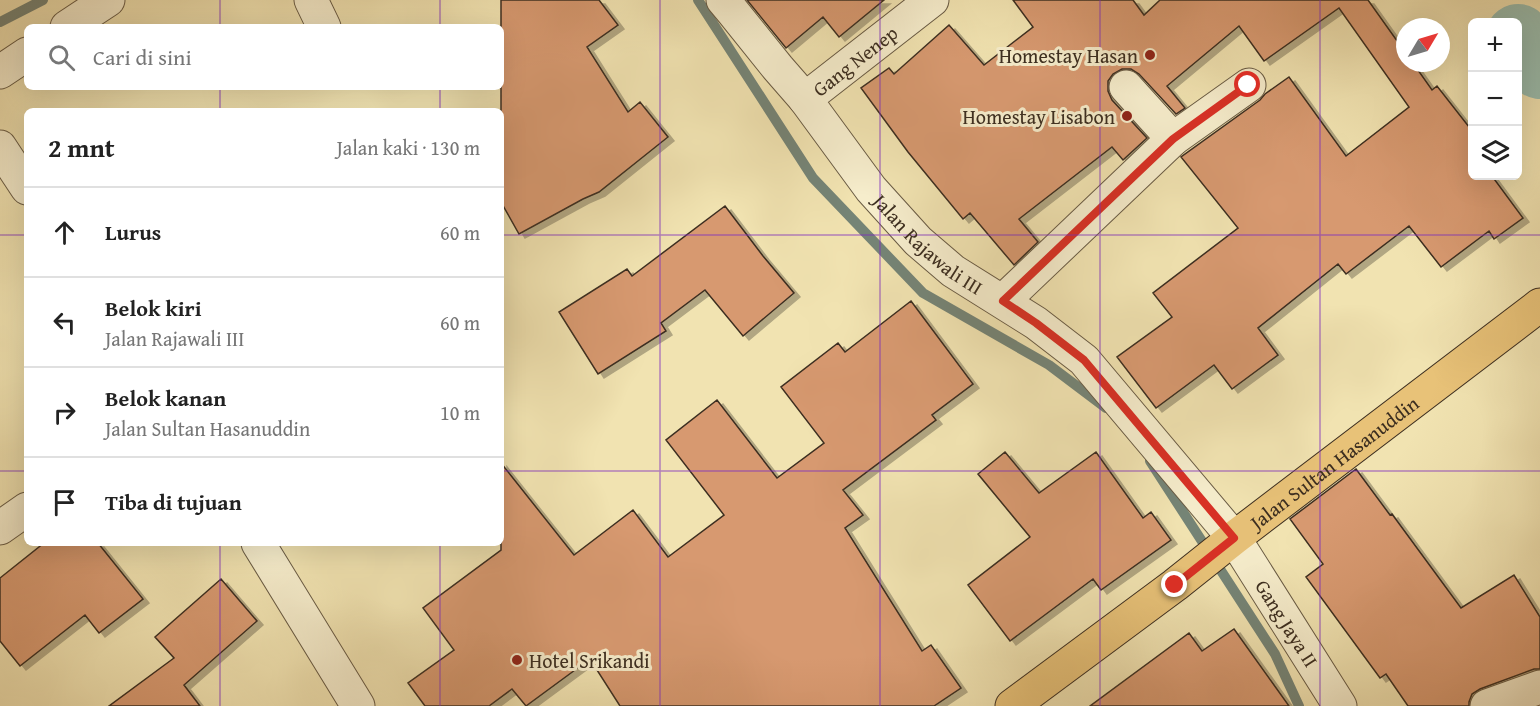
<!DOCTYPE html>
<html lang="id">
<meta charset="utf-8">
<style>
body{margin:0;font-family:"Gentium Book Plus",serif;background:#f2f2f2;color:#222}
.controls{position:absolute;right:18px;top:18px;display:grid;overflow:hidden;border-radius:9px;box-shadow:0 6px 24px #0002}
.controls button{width:54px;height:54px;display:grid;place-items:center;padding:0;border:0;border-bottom:2px solid #e0e0e0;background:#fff;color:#222;font:30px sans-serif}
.compass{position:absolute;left:1396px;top:18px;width:54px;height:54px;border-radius:50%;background:#fff;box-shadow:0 6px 24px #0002;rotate:52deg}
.stop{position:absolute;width:18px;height:18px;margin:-14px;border:4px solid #d93025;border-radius:50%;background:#fff}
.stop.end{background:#d93025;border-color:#fff;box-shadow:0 2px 6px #0008}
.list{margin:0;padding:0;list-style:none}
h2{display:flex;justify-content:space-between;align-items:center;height:78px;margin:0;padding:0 24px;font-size:26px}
h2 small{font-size:20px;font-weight:400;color:#767676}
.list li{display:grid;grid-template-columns:39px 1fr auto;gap:18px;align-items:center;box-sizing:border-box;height:90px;padding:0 24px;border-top:2px solid #e0e0e0}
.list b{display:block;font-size:22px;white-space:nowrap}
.list p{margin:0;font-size:20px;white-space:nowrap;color:#767676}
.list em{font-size:20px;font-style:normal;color:#767676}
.icon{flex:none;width:33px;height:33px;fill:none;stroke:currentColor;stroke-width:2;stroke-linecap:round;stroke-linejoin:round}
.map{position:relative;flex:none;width:1540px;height:706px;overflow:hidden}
.search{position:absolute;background:#fff;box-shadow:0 6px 24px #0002;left:24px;top:24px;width:480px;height:66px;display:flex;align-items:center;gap:15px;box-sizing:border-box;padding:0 21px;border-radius:9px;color:#767676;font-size:22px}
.panel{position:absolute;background:#fff;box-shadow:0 6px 24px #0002;left:24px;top:108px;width:480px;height:438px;border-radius:9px}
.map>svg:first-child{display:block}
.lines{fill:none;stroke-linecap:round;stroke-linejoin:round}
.stream{stroke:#758476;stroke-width:10}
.river{stroke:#9bbeaf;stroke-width:66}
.building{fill:#d79970;stroke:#3c2e20;stroke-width:1.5;filter:url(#shadow)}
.minor-casing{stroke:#695b44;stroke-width:35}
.major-casing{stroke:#3c2e20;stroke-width:35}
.minor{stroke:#f6edcc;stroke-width:33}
.major{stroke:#e8c278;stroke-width:33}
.route{stroke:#d93025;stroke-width:8}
.grid{fill:none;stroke:#7b2cbf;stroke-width:1.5;stroke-opacity:0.55}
.poi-dot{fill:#8f2418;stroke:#f6edcc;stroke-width:2}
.labels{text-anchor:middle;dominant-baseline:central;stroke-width:6;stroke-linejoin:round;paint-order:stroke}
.poi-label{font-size:20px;fill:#3c2e20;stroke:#f6edcc;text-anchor:end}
.street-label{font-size:20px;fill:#3c2e20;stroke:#f6edcc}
</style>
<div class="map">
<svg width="1540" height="706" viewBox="0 0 1540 706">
<defs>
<filter id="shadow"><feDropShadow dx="6" dy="4" stdDeviation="0" flood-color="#0004"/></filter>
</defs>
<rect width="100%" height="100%" fill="#f1e3b1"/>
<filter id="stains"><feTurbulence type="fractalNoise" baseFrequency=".00333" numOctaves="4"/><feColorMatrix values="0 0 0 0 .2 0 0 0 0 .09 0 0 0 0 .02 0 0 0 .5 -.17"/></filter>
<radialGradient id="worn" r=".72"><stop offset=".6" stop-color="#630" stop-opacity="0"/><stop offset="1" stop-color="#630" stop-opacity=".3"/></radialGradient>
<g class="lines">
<path class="stream" d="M 698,0 L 813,178 L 923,293 L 1049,365 L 1106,408
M 0,22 L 43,0
M 1150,461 L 1275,654 L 1299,706"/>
<path class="river" d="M 1518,37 L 1540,66"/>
</g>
<path class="building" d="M 501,0 L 599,0 L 618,25 L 587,47 L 628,112 L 640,102 L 668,137 L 599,192 L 583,199 L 519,234 L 501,202 Z
M 747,0 L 884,0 L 839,37 L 823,17 L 786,48 Z
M 1013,0 L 1133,0 L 1144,15 L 1160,0 L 1368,0 L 1405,52 L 1405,63 L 1413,63 L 1432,90 L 1437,86 L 1473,132 L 1473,176 L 1492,176 L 1523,218 L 1494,239 L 1489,231 L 1441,267 L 1409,226 L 1346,274 L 1338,264 L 1258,328 L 1278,355 L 1232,389 L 1214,365 L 1156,408 L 1117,357 L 1172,317 L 1153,293 L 1238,228 L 1181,157 L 1260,100 L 1265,94 L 1289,77 L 1346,156 L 1409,107 L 1339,8 L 1264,61 L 1239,26 L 1167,86 L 1185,108 L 1176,114 L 1139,74 L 1131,69 L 1122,69 L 1113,74 L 1108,81 L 1108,91 L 1112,100 L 1147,138 L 1123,160 L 1112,147 L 1019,219 L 1038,242 L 1014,265 L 970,213 L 963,219 L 908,152 L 861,88 L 889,68 L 894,74 L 949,25 L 984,65 L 1033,27 Z
M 725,206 L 763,256 L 794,293 L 743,336 L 705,290 L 661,323 L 666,331 L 598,374 L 559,312 L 627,269 L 632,276 Z
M 911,301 L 973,384 L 932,415 L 936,420 L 843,490 L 863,515 L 845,528 L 922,651 L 931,645 L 961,688 L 934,706 L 620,706 L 590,659 L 526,706 L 512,689 L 489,706 L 425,706 L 408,683 L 454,650 L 423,608 L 501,550 L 501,463 L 574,555 L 633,510 L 668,557 L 724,515 L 666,440 L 717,400 L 777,478 L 824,443 L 781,387 L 838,343 L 845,352 Z
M 1005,452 L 1039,493 L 1096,452 L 1143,518 L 1151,512 L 1171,540 L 1101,590 L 1093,579 L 1010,641 L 968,585 L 1030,537 L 978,474 Z
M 1356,469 L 1390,515 L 1392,514 L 1461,608 L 1514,575 L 1540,617 L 1540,669 L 1534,669 L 1480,689 L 1472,694 L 1469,702 L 1469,706 L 1408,706 L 1386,674 L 1380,678 L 1306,577 L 1323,564 L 1290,519 Z
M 44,543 L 98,543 L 143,599 L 99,633 L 85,615 L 20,666 L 0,641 L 0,578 Z
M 221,579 L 257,621 L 184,685 L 200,706 L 109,706 L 174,658 L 155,637 Z
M 1234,629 L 1289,706 L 1090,706 L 1189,633 L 1202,651 Z"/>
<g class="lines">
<g class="minor-casing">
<g id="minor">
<path d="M 311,0 L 324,27"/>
<path id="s1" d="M 723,0 L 733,12 L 778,68 L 805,99 L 871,189 L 918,241 L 953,271 L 1036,323 L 1084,360 L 1234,538 L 1340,706"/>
<path d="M 67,27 L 108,0"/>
<path d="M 0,72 L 27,54"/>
<path d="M 1126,87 L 1173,139"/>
<path id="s2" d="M 805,99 L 932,0"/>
<path d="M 0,147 L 27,188"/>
<path d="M 1003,301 L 1173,139 L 1249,85"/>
<path d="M 0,528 L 27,509"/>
<path d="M 258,543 L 358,706"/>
<path d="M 1487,706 L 1540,687"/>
</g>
</g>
<g class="major-casing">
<g id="major">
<path id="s3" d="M 1012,706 L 1175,585 L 1234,538 L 1540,305"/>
</g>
</g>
<use href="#minor" class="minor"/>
<use href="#major" class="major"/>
</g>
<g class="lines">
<path class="route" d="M 1175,585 L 1234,538 L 1084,360 L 1036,323 L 1003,301 L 1173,139 L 1248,85"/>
</g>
<path class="grid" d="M 220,0 L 220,27M 440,0 L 440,27M 660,0 L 660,706M 880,0 L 880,706M 1100,0 L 1100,706M 1320,0 L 1320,706M 220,87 L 220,111M 440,87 L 440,111M 0,235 L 27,235M 501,235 L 1540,235M 0,471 L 27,471M 501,471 L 1540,471M 220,543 L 220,706M 440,543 L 440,706"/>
<g class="poi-dot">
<circle cx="1150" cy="55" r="6"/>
<circle cx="1127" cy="116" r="6"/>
<circle cx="517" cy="660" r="6"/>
</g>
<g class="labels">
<g class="poi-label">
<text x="1138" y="55">Homestay Hasan</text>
<text x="1115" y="116">Homestay Lisabon</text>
<text x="529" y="660" text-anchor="start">Hotel Srikandi</text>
</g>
<g class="street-label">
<text stroke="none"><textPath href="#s2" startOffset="63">Gang Nenep</textPath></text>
<text stroke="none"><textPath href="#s1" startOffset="320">Jalan Rajawali III</textPath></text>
<text stroke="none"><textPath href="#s3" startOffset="404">Jalan Sultan Hasanuddin</textPath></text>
<text stroke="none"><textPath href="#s1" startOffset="848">Gang Jaya II</textPath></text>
</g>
</g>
<rect width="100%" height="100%" filter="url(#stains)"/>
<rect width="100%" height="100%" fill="url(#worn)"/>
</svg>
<div class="controls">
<button>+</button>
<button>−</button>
<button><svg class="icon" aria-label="layers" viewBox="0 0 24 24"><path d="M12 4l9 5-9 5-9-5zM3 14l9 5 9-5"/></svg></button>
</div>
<svg class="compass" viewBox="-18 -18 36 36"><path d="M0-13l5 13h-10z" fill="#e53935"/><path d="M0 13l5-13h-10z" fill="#767676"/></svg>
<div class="stop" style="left:1248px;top:85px"></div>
<div class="stop end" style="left:1175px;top:585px"></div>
<div class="search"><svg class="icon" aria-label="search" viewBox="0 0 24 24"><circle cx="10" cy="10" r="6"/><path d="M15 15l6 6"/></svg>Cari di sini</div>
<section class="panel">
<h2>2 mnt<small>Jalan kaki · 130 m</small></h2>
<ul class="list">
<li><svg class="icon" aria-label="ahead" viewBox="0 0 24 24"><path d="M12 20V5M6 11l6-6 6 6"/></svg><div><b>Lurus</b></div><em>60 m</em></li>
<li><svg class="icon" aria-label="left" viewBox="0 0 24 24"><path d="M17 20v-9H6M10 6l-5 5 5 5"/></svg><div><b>Belok kiri</b><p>Jalan Rajawali III</p></div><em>60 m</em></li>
<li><svg class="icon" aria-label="right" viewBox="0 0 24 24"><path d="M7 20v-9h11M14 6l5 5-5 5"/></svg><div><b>Belok kanan</b><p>Jalan Sultan Hasanuddin</p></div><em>10 m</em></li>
<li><svg class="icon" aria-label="arrive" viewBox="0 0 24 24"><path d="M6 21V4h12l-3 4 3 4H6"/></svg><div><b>Tiba di tujuan</b></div></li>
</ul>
</section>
</div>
